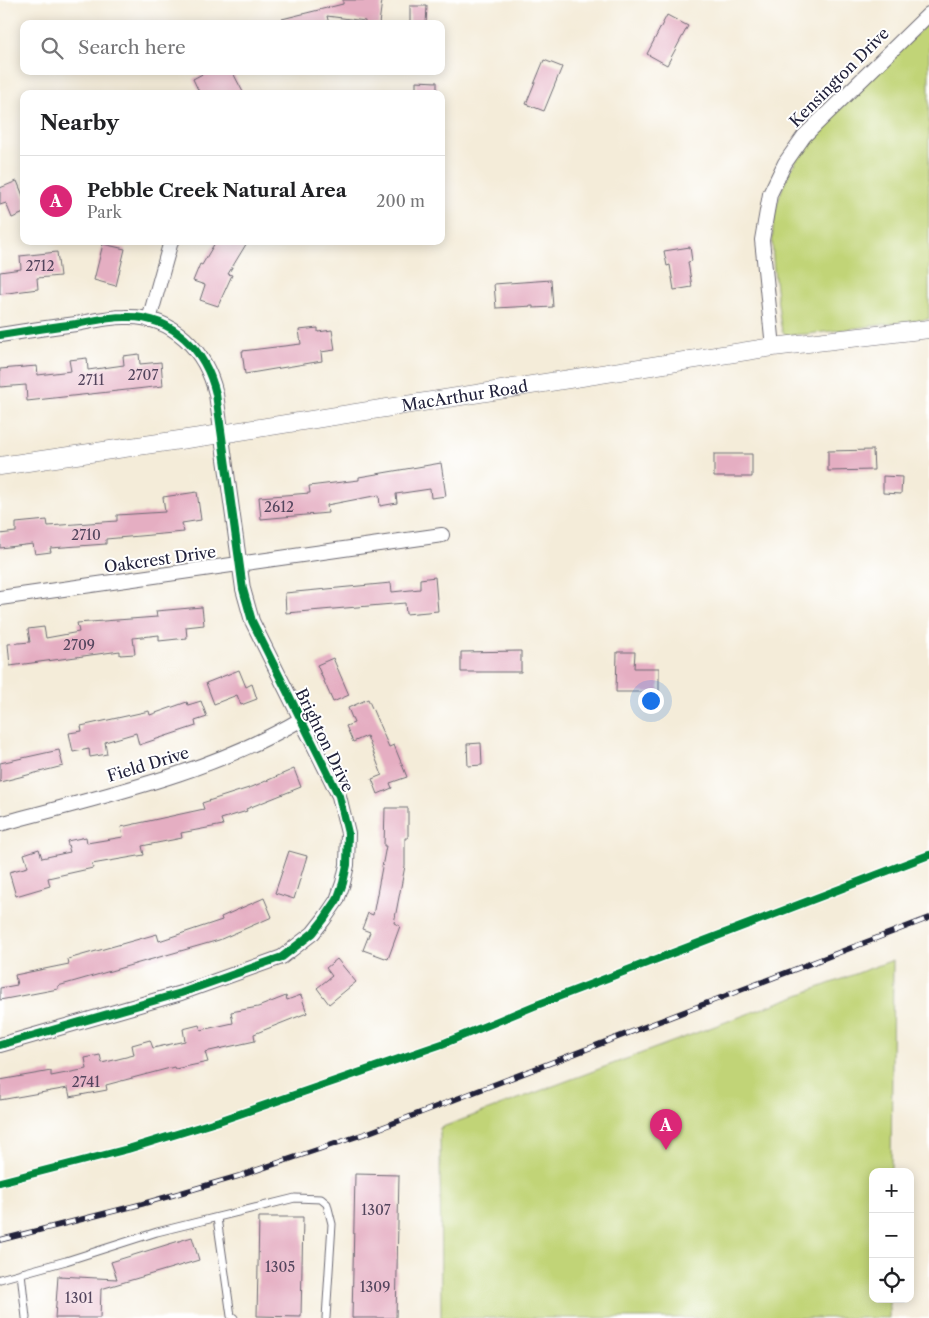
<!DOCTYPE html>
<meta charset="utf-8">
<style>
body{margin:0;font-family:"Libre Caslon Text",serif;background:#f2f2f2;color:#202124}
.controls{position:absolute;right:15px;bottom:15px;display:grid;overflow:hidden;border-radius:10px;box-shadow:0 2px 12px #0003}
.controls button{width:45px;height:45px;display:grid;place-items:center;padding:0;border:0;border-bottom:1px solid #e0e0e0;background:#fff;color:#202124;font:25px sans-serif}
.you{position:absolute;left:650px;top:700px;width:18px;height:18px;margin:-12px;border:4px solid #fff;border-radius:50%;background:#1a73e8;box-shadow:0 0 0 8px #1a73e833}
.badge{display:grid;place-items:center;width:32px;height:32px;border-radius:50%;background:#db2777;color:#fff;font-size:16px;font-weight:700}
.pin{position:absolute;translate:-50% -41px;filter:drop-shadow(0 1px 2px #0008)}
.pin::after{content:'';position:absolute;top:26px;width:18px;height:15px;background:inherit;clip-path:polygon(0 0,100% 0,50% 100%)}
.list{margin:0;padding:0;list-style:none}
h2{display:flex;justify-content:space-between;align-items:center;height:65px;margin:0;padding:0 20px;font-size:21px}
h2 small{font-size:16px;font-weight:400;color:#757577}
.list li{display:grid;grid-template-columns:32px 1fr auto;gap:15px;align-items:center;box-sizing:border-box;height:90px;padding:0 20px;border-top:1px solid #e0e0e0}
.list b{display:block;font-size:19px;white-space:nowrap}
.list p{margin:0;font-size:16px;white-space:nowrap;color:#757577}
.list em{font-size:16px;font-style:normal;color:#757577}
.icon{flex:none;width:28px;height:28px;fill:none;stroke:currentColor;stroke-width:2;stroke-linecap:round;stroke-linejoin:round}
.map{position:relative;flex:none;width:929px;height:1318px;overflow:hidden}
.search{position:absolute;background:#fff;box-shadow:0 2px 12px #0003;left:20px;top:20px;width:425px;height:55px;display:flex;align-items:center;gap:12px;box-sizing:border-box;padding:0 18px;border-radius:10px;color:#757577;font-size:19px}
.panel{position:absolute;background:#fff;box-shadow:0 2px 12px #0003;left:20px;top:90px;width:425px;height:155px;border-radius:10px}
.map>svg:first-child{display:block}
.green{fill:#c1d477;stroke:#727b59}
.building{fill:#e5aec2}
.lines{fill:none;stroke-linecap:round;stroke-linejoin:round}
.service-casing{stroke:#6c6972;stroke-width:9}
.minor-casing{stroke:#6c6972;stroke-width:16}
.tertiary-casing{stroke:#6c6972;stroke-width:19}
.service{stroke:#fff;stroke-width:7}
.minor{stroke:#fff;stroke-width:14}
.tertiary{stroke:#fff;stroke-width:18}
.rail-casing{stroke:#22223b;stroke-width:5.5}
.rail{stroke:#fff;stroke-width:4;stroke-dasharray:11;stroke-linecap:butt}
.cycleway-casing{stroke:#fff;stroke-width:11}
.cycleway{stroke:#00873e;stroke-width:8}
.labels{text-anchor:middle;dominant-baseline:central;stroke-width:4;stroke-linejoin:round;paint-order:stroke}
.number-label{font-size:14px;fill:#53455d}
.street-label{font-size:16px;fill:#22223b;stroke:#fff}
</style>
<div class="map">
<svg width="929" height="1318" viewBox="0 0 929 1318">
<rect width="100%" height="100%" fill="#fff"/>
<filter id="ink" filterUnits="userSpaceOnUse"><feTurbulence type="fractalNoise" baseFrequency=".02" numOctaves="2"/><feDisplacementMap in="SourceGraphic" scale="10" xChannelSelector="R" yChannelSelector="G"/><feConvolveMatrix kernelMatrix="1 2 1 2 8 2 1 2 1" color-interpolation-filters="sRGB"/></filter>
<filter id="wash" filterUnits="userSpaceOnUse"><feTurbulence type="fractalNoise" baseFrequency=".0096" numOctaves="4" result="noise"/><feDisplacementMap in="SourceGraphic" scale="20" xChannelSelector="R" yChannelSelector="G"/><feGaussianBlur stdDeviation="1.12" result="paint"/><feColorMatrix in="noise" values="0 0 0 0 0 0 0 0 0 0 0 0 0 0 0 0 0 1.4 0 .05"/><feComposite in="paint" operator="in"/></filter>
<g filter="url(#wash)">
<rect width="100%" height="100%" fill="#f4ecd9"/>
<path class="green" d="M 929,22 L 929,319 L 808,334 L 787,335 L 782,331 L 780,320 C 770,239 762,208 811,137 Z
M 893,960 L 891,1172 L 873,1172 L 873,1299 L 889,1299 L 889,1318 L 441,1318 L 440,1128 Z"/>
<g id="blocks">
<path class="building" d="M 343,0 L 382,0 L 379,24 L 365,24 L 365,21 L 327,16 L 329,24 L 283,24 L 282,19 L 343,4 Z
M 410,6 L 427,6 L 426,24 L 410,24 Z
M 667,15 L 688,26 L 667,65 L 647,54 Z
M 544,60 L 562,67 L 544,111 L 526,104 Z
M 208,71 L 232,71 L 244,94 L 200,94 L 193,79 Z
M 416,81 L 437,82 L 437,94 L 416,94 Z
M 17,181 L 24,198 L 24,213 L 12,218 L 6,203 L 0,205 L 0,188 Z
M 216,241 L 248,241 L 228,274 L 232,275 L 218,306 L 200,300 L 205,285 L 193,281 L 200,264 L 202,265 Z
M 103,244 L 125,249 L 116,286 L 94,280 Z
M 690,247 L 692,261 L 688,262 L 692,287 L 674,290 L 670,265 L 667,266 L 664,251 Z
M 57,252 L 60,276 L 37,278 L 38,289 L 0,294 L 0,272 L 21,269 L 20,256 Z
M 551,280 L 553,307 L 533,308 L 533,306 L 496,308 L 494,284 Z
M 318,328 L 318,332 L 332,330 L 335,350 L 321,352 L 322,361 L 245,374 L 242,351 L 301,344 L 299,330 Z
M 139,354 L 140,364 L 161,362 L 163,386 L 27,401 L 26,385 L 0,387 L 0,369 L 37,366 L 38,375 L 71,371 L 69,360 L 87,358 L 88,370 L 124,365 L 123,356 Z
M 873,450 L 874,470 L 828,471 L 828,451 Z
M 714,454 L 752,454 L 752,477 L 714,477 Z
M 441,463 L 446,496 L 431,498 L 430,489 L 396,494 L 397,503 L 380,506 L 379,495 L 327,505 L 328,513 L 261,519 L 259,497 L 310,493 L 309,486 L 359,480 L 359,477 Z
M 883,476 L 902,477 L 901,494 L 883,493 Z
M 197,492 L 201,520 L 182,523 L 184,532 L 106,539 L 106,544 L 50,548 L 51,552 L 35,554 L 33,544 L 0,548 L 0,534 L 16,532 L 16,523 L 47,520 L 48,526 L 117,521 L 117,515 L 165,512 L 163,497 Z
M 435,577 L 438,611 L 406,614 L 405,603 L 286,613 L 285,593 L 391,583 L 392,592 L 420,589 L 420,579 Z
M 202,607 L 204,625 L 186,627 L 187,638 L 159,641 L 159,635 L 133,638 L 135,654 L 120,655 L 120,651 L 10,666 L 8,644 L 30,642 L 28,629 L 44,627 L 46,638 L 79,632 L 77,623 L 157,617 L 156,611 Z
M 521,651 L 521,672 L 461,672 L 461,652 Z
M 617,652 L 635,652 L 634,668 L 659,668 L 659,692 L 616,692 Z
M 333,658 L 349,695 L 333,702 L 317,665 Z
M 239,670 L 246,687 L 252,684 L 257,699 L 241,705 L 237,695 L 214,704 L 206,683 Z
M 368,699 L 389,747 L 394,745 L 407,777 L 390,783 L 392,788 L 378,794 L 372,779 L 382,775 L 367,736 L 353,742 L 346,726 L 354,723 L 348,708 Z
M 201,701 L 207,717 L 195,721 L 196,726 L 139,745 L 136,733 L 105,742 L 107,754 L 90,757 L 89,749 L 73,752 L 69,733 L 82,731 L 81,726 L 149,711 L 150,715 L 187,702 L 188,705 Z
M 481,743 L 482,765 L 468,766 L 467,744 Z
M 59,750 L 63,766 L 0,782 L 0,763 Z
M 294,769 L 301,787 L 246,809 L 247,811 L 221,819 L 223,825 L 181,833 L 182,838 L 142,846 L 144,855 L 92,864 L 93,868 L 48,878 L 50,886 L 16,896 L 9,872 L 28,867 L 24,854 L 39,849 L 42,858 L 70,852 L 67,841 L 86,837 L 87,843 L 123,837 L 121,827 L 204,809 L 202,803 L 252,787 Z
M 385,808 L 408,808 L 408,838 L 405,838 L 405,866 L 394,923 L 400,926 L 388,959 L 363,950 L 370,932 L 362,929 L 368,913 L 373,915 L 386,846 L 384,846 Z
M 289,851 L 307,856 L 294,899 L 275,893 Z
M 264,898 L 272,917 L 219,940 L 58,986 L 58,989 L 0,1000 L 0,988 L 17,985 L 15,975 L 69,964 L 68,959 L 157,934 L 159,941 L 222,920 L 221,917 Z
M 337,959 L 356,982 L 329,1004 L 317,988 L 332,976 L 326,968 Z
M 301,995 L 307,1013 L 254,1034 L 255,1041 L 205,1052 L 208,1062 L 175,1069 L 174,1067 L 106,1085 L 107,1090 L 70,1097 L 68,1088 L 0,1100 L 0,1080 L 51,1071 L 51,1076 L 87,1069 L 85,1058 L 100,1055 L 102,1063 L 134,1055 L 132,1045 L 150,1040 L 153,1048 L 185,1041 L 183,1029 L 199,1025 L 201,1030 L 233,1023 L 231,1012 L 258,1007 L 286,996 L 287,1000 Z
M 355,1174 L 399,1175 L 396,1318 L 352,1318 Z
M 259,1217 L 303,1217 L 301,1317 L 257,1316 Z
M 192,1237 L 199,1260 L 101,1289 L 100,1318 L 55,1318 L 58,1276 L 117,1279 L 111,1262 Z"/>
</g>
</g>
<g filter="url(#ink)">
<use href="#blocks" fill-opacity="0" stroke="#6c6972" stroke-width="1"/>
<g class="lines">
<g class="service-casing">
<path id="service" d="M 217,1218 L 231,1316 L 234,1318
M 21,1273 L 26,1318
M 0,1279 L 66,1261 L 157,1232 L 295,1198 L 321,1199 L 327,1204 L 332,1224 L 326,1318"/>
</g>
<g class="minor-casing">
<path id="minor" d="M 149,320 L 171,241
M 0,335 C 25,331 51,327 76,324 C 92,321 109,317 125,317 C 173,315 206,351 216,394 L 243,589 L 252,621 L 339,796 L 348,833 L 347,865 L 343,883 L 337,900 L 324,919 L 313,933 L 282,957 L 181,993 L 0,1045
M 773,347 L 762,240 L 770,194 L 785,163 L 804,136 L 929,14
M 0,598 L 442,535
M 0,824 C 102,796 208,774 300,720"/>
</g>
<g class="tertiary-casing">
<g id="tertiary">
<path id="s1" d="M 0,466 L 221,434 L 773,347 L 929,329"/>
</g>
</g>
<use href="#service" class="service"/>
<use href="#minor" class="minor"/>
<use href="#tertiary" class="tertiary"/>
<g class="rail-casing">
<path id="rail" d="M 0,1240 L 142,1204 L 239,1176 L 370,1132 L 929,918"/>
</g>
<use href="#rail" class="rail"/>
<g class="cycleway-casing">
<path id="cycleway" d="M 0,335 C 25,331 51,327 76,324 C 92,321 109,317 125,317 C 173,315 206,351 216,394 L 243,589 L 252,621 L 339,796 L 348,833 L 347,865 L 343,883 L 337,900 L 324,919 L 313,933 L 282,957 L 181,993 L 0,1045
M 0,1182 L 128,1149 L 219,1121 L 442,1044 L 534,1006 L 929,855"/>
</g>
<use href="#cycleway" class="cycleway"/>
</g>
</g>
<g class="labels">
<g class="number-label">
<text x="40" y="266">2712</text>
<text x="143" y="375">2707</text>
<text x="91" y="380">2711</text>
<text x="279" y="507">2612</text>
<text x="86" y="535">2710</text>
<text x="79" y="645">2709</text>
<text x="86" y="1082">2741</text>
<text x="376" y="1210">1307</text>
<text x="280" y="1267">1305</text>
<text x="375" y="1287">1309</text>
<text x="79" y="1298">1301</text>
</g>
<g class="street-label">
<text transform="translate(839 77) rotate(-45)">Kensington Drive</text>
<text stroke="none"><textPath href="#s1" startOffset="470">MacArthur Road</textPath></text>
<text transform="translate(160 559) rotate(-8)">Oakcrest Drive</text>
<text transform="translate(325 740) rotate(64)">Brighton Drive</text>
<text transform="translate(148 764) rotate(-17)">Field Drive</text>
</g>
</g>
</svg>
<div class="controls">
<button>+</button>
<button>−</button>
<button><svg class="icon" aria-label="locate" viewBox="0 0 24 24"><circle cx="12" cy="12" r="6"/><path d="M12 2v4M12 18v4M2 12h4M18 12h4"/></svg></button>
</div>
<div class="you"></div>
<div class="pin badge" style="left:666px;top:1150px">A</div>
<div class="search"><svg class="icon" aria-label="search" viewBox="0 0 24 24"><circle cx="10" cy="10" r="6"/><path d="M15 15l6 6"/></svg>Search here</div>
<section class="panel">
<h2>Nearby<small></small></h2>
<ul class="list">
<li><span class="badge">A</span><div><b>Pebble Creek Natural Area</b><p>Park</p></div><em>200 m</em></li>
</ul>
</section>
</div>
